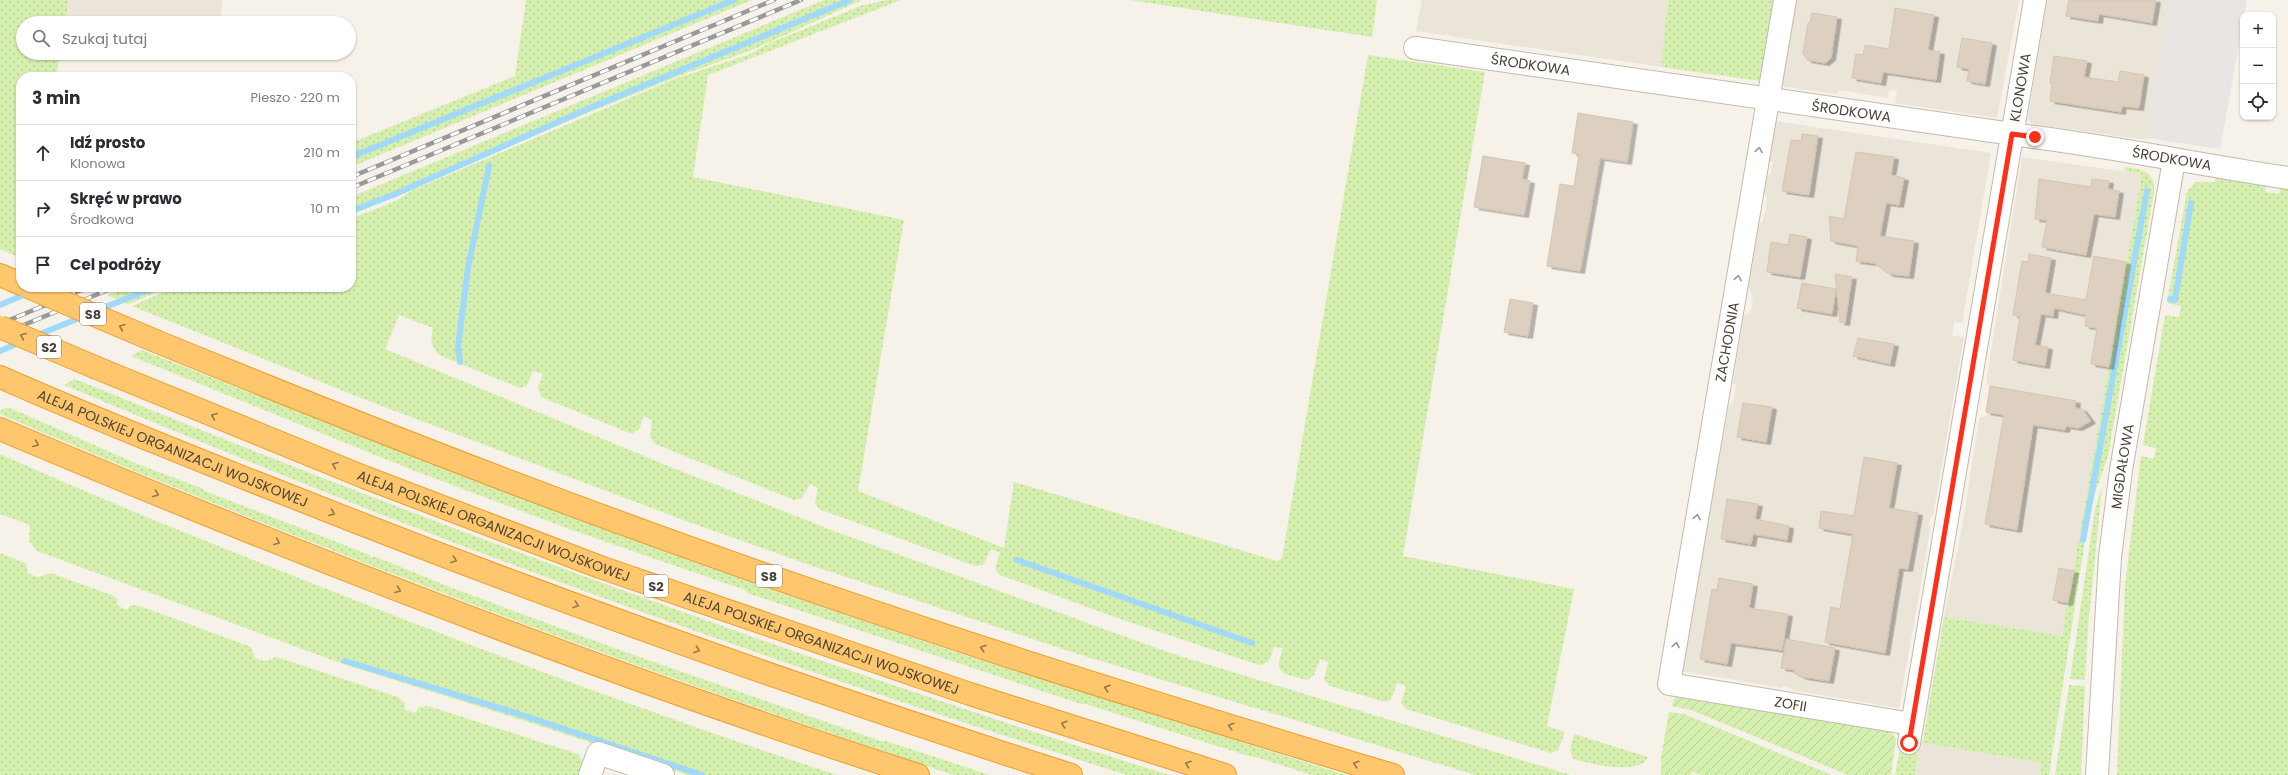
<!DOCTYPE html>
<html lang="pl">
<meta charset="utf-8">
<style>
body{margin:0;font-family:Poppins,sans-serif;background:#f2f2f3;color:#2b2b33}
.controls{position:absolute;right:12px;top:12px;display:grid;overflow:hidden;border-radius:8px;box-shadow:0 1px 3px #0004}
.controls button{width:36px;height:36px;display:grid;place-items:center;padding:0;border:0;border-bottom:1px solid #e1e1e2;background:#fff;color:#2b2b33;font:20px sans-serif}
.stop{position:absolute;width:12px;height:12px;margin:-9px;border:3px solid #ff2f19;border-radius:50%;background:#fff}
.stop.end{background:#ff2f19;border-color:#fff;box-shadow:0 1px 4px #0008}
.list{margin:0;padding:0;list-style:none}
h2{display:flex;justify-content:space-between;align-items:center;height:52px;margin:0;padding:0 16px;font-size:17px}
h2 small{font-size:13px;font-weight:400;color:#7c7c81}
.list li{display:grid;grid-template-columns:26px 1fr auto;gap:12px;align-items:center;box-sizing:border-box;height:56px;padding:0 16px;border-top:1px solid #e1e1e2}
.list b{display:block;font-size:15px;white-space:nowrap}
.list p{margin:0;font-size:13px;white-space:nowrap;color:#7c7c81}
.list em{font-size:13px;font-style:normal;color:#7c7c81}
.icon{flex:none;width:22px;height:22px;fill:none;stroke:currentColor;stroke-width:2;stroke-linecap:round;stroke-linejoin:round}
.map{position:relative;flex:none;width:2288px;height:775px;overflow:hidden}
.search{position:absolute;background:#fff;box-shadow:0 1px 3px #0004;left:16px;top:16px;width:340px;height:44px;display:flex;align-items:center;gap:10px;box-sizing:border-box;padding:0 14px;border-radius:22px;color:#7c7c81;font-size:15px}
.panel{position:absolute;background:#fff;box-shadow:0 1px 3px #0004;left:16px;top:72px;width:340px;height:220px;border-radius:16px}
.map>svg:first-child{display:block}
.residential{fill:#ebe4d8}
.grass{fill:url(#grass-dots)}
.garden{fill:url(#garden-furrows)}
.parking{fill:#e8e5e2}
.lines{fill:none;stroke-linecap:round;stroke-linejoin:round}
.stream{stroke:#a1d9f9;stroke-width:6}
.building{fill:#ddd0c1;stroke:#d5c5b0;filter:url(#shadow)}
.minor-casing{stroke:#c3baab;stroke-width:24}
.motorway-casing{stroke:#ef9d2c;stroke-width:24}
.minor{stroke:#fff;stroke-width:22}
.motorway{stroke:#ffc76d;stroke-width:22}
.rail-casing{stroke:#999;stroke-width:4.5}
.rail{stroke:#fff;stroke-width:3;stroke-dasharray:9;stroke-linecap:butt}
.motorway-bridge-casing{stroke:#ef9d2c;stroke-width:24;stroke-linecap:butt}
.motorway-bridge{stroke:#ffc76d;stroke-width:22}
.oneway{stroke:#9d9891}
.oneway2{stroke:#94784d}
.route{stroke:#ff2f19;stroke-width:5}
.labels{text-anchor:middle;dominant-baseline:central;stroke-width:3.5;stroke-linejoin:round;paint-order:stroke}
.shield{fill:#fff;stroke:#827b73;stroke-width:1}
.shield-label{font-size:13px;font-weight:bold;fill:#4c4337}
.street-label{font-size:14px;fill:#4c4337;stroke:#fff}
</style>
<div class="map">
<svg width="2288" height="775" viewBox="0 0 2288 775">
<defs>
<pattern id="grass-dots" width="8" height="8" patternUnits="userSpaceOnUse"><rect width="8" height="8" fill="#d5efaf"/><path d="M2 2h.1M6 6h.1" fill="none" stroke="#b8ce97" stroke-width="1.8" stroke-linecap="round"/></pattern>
<pattern id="garden-furrows" width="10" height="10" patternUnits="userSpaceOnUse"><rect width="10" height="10" fill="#d5efaf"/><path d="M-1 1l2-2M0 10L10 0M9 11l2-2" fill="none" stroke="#b8ce97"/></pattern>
<filter id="shadow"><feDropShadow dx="4.5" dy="2.5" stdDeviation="0" flood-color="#0004"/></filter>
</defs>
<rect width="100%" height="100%" fill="#f6f2ea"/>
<path class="residential" d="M 69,0 L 223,0 L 219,23 L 65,23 Z
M 1422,0 L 1668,0 L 1661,67 L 1416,31 Z
M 1796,0 L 2019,0 L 1997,118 L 1895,103 L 1897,91 L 1889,90 L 1888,98 L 1839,90 L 1837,94 L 1781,86 Z
M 2047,0 L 2170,0 L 2147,140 L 2032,124 L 2028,118 Z
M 1775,121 L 1991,153 L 1962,323 L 1954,322 L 1952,336 L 1964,337 L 1933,516 L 1931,516 L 1929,525 L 1931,526 L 1899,708 L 1791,690 L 1791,688 L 1782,686 L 1782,688 L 1682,671 L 1729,405 L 1733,402 L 1736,385 L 1733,383 L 1744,316 L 1751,311 L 1753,296 L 1748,287 L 1758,223 L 1762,222 L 1766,208 L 1767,195 L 1763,193 L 1766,176 L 1770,175 L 1773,162 L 1768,162 Z
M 2022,157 L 2142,174 L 2062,636 L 1944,617 L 1963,522 L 1978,425 L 1980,417 L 1986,417 L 1990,386 L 1987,385 L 1987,376 Z
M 1920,742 L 2042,763 L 2040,775 L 1915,775 Z"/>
<path class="grass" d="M 0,0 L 69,0 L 65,23 L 23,23 L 23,53 L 60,53 L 56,77 L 21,77 L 21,258 L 0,249 Z
M 526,0 L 752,0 L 351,167 L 351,143 L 515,76 Z
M 824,0 L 862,0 L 752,50 L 679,76 L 578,117 L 351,215 L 351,197 Z
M 887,0 L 901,0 L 708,75 L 693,177 L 904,220 L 858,491 L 1004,548 L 1014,482 L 1277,561 L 1282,558 L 1368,55 L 1485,72 L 1403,556 L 1574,589 L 1547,726 L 1565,732 L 1558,750 L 1551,753 L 1406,709 L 1401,703 L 1406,686 L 1397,683 L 1391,700 L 1385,702 L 1330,686 L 1324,680 L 1328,662 L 1320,659 L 1314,675 L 1307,680 L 1285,674 L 1279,668 L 1279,661 L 1283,648 L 1274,647 C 1271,655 1270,665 1259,665 L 1120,619 L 1000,575 C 992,569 997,562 1000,553 L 991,549 L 983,565 L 975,566 L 819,509 L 815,503 L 818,488 L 810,484 L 802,498 L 794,500 L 655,444 L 650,437 L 652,420 L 643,416 L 640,428 L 632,434 L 541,397 L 538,388 L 543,374 L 533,371 L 527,385 L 520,388 L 439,355 C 431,346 430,340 433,328 L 399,315 L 385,349 L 673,468 L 834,531 L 1170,653 L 1571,775 L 1475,775 L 1081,655 L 807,564 L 686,521 L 361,398 L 132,306 L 175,287 L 351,287 L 351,220 L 353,218 L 396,201 L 413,190 L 672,80 L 750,54 L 770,43 L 863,5 Z
M 1130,0 L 1377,0 L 1372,37 Z
M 1668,0 L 1775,0 L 1760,81 L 1661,67 Z
M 2125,167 C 2142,169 2156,172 2154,192 L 2108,456 L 2090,508 L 2049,775 L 2040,775 L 2042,763 L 1920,742 L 1915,775 L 1895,775 L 1901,743 L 1923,740 L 1944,617 L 2062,636 L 2142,174 L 2124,171 Z
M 2216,175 L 2266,186 L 2265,192 L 2279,194 L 2280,188 L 2288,187 L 2288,775 L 2117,775 L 2125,585 L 2141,456 L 2154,459 L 2156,448 L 2143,445 L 2165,315 L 2179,317 L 2181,306 L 2167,303 L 2187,191 L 2196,182 L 2215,182 Z
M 130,287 L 169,287 L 129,304 L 107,295 Z
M 142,350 L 472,480 L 701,565 L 949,650 L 1346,775 L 1312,775 L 1256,757 L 1252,757 L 1085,704 L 1081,704 L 747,593 L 745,590 L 572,530 L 410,469 L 131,356 Z
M 75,379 C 434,526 798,659 1169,775 L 1127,775 L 1114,771 C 894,701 676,627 460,545 C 327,494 195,440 64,385 Z
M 8,407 L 135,463 L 201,488 L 205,491 L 370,555 L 371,557 L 376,557 L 455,589 L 625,652 L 881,741 L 886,741 L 990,775 L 954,775 L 908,760 C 601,656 298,542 0,414 L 0,411 Z
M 0,454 C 100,499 202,540 304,580 C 480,650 657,716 837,775 L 688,775 L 525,721 L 343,664 L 37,551 L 29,541 L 30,525 L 0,514 Z
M 2102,487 L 2088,629 L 2085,680 L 2070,679 L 2095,509 Z
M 0,553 L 27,564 L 27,573 L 38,577 L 51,573 L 114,596 L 117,599 L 117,605 L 126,610 L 131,605 L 140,606 L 251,647 L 255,658 L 264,661 L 277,657 L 398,697 L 405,703 L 405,710 L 415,713 L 419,707 L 428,706 L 578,754 L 583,761 L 584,775 L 0,775 Z
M 2069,685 L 2085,686 L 2081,775 L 2055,775 Z
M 1574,734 L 1648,757 C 1641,775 1594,765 1573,759 L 1570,750 Z"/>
<path class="garden" d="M 1676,696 L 1891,732 L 1896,739 L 1891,775 L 1848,775 L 1691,710 L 1671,706 Z
M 1669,712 L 1684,714 L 1832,775 L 1703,775 L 1692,772 L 1691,775 L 1661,775 L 1661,757 Z"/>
<path class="parking" d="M 2170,0 L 2247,0 L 2220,149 L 2147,138 Z"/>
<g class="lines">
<path class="stream" d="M 351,157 L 734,0
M 351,211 L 393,195 L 585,110 L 850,0
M 2170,299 L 2175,300 L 2191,203
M 0,305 L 28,293
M 98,310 L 156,287
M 35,336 L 82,317
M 0,351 L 21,342
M 460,362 L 458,347 L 468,268 L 489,166
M 2083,540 L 2147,191
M 1017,560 L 1252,643
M 345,661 L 519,714 L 702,775"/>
</g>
<path class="building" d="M 2069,0 L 2156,0 L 2152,23 L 2099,14 L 2098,21 L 2066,16 Z
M 1895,8 L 1934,15 L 1928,50 L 1940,52 L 1936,80 L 1883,72 L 1881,83 L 1852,78 L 1856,54 L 1863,55 L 1865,45 L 1889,49 Z
M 1812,13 L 1837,17 L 1831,58 L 1825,63 L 1807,60 L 1803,53 L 1808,23 L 1810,23 Z
M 1962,38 L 1992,43 L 1985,84 L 1967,81 L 1969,69 L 1957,67 Z
M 2054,56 L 2087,61 L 2084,77 L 2118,82 L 2120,71 L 2144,75 L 2139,108 L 2122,106 L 2121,112 L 2050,101 L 2052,83 L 2050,83 Z
M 1578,113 L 1633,122 L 1627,162 L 1600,158 L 1580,271 L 1547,266 L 1560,184 L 1574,186 L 1579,154 L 1572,153 Z
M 1802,134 L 1818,136 L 1809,195 L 1782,191 L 1791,140 L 1801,141 Z
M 1856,152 L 1894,157 L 1891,175 L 1904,178 L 1899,205 L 1886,203 L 1880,236 L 1914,241 L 1909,276 L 1889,274 L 1874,263 L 1856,261 L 1858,246 L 1831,241 L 1829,216 L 1844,219 Z
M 1483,156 L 1525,163 L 1522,179 L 1530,181 L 1524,215 L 1474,207 Z
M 2039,179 L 2091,187 L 2092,179 L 2109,181 L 2108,189 L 2119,191 L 2115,217 L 2094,214 L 2086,255 L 2042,247 L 2047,220 L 2035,219 Z
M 1790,234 L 1807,237 L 1800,277 L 1767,272 L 1771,242 L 1788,245 Z
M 2029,254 L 2051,258 L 2045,293 L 2086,300 L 2094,256 L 2126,262 L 2109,367 L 2091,364 L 2097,328 L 2085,326 L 2086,315 L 2054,308 L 2053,316 L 2041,314 L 2035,345 L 2048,347 L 2045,366 L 2013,360 L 2020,316 L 2013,315 L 2022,261 L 2028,262 Z
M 1835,274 L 1852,277 L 1845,323 L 1840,322 Z
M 1802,283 L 1836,289 L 1832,314 L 1797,308 Z
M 1510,299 L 1533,303 L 1528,336 L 1504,332 Z
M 1858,338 L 1894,344 L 1890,364 L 1853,356 Z
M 1990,386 L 2076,401 L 2075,408 L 2082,409 L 2091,421 L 2078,428 L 2066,426 L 2065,430 L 2033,425 L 2017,530 L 1985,524 L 2004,415 L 1986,412 Z
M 1743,403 L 1772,407 L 1766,442 L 1737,437 Z
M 1864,457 L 1897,463 L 1889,508 L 1918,513 L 1908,569 L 1899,568 L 1885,653 L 1825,642 L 1831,607 L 1840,609 L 1853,534 L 1819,528 L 1821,511 L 1854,516 Z
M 1727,499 L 1758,504 L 1755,519 L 1789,526 L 1787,540 L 1753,534 L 1751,544 L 1721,539 Z
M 2059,568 L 2074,571 L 2068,603 L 2053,600 Z
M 1719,578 L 1753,584 L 1749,608 L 1788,614 L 1782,650 L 1731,643 L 1727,664 L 1700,659 L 1712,589 L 1717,590 Z
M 1786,639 L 1835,648 L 1829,681 L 1803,677 L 1794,673 L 1795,670 L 1781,668 Z"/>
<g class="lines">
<g class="minor-casing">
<g id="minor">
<path id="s1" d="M 1785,0 L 1669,684 L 1912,724"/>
<path id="s2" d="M 1415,48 C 1621,77 1827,109 2034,137 C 2119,148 2203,165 2288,178"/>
<path id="s3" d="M 1909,743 L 2035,0"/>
<path d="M 590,775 L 598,753 L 663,775"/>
<path id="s4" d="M 2097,775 L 2110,557 L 2121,470 L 2174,160"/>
</g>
</g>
<g class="motorway-casing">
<g id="motorway">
<path d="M 0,275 L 21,284"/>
<path d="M 158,342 C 312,405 467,467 624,524 C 877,617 1135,698 1393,775"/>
<path id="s5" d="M 97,368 L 364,477 L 600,567 L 970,694 L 1225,775"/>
<path id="s6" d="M 0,377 C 98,420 198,460 298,499 C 552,600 810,691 1071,775"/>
<path d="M 0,429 C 301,556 607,675 918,775"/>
</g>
</g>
<use href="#minor" class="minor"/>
<use href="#motorway" class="motorway"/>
<g class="rail-casing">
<path id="rail" d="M 351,177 L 774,0
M 351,188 L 801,0
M 0,324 L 89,287
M 0,335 L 115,287"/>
</g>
<use href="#rail" class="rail"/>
<g class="motorway-bridge-casing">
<path id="motorway-bridge" d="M 28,287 L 158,342
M 0,327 L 97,368"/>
</g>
<use href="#motorway-bridge" class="motorway-bridge"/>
</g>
<defs><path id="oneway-chevron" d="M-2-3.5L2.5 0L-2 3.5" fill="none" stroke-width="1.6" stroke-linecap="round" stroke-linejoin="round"/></defs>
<g class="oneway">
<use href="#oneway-chevron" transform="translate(1759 150) rotate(-80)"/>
<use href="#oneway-chevron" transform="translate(1738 278) rotate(-80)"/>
<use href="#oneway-chevron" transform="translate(1697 517) rotate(-80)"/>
<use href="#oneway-chevron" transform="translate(1676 645) rotate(-80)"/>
</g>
<g class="oneway2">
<use href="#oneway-chevron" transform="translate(122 327) rotate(-157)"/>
<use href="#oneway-chevron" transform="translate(23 336) rotate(-157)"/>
<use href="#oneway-chevron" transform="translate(214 416) rotate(-157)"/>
<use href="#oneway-chevron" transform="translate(36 444) rotate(23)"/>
<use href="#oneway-chevron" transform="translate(335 465) rotate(-158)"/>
<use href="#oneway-chevron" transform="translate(156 494) rotate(22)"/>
<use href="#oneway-chevron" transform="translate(332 513) rotate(22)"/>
<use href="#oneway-chevron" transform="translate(277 542) rotate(22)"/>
<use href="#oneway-chevron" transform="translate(454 560) rotate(20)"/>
<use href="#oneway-chevron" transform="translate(398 590) rotate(21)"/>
<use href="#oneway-chevron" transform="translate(576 605) rotate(20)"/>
<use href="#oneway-chevron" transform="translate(983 648) rotate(-162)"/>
<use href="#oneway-chevron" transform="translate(697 650) rotate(20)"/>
<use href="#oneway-chevron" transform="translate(1107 688) rotate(-162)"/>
<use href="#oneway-chevron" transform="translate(1064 724) rotate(-162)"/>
<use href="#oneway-chevron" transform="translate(1231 726) rotate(-163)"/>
<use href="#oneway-chevron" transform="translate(1188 764) rotate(-162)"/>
<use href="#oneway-chevron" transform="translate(1356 764) rotate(-163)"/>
</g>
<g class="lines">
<path class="route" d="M 1909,743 L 2012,134 L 2035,137"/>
</g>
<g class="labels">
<g class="shield">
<rect x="80" y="303" width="26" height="22" rx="3"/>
<rect x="37" y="336" width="24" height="22" rx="3"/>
<rect x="756" y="565" width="26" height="22" rx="3"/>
<rect x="644" y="575" width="24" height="22" rx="3"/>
</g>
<g class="shield-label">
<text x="93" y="314">S8</text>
<text x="49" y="347">S2</text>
<text x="769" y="576">S8</text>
<text x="656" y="586">S2</text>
</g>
<g class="street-label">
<text stroke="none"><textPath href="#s2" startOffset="117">ŚRODKOWA</textPath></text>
<text stroke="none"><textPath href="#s3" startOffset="665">KLONOWA</textPath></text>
<text stroke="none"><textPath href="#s2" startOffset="441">ŚRODKOWA</textPath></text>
<text stroke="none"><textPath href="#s2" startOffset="765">ŚRODKOWA</textPath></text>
<text transform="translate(1727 342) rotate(-80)">ZACHODNIA</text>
<text stroke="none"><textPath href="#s6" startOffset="187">ALEJA POLSKIEJ ORGANIZACJI WOJSKOWEJ</textPath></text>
<text stroke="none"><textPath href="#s4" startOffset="310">MIGDAŁOWA</textPath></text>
<text stroke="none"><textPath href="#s5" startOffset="427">ALEJA POLSKIEJ ORGANIZACJI WOJSKOWEJ</textPath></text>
<text stroke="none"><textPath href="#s5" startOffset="775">ALEJA POLSKIEJ ORGANIZACJI WOJSKOWEJ</textPath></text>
<text stroke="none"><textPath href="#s1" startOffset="817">ZOFII</textPath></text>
</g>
</g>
</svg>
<div class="controls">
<button>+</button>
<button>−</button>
<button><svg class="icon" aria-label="locate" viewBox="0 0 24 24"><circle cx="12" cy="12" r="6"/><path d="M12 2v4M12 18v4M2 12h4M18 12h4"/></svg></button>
</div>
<div class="stop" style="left:1909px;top:743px"></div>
<div class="stop end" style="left:2035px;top:137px"></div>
<div class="search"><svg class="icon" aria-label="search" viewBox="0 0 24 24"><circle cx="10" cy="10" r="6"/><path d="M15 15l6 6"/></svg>Szukaj tutaj</div>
<section class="panel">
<h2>3 min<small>Pieszo · 220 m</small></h2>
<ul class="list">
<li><svg class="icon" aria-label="ahead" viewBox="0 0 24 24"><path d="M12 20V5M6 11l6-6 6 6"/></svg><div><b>Idź prosto</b><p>Klonowa</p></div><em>210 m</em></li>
<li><svg class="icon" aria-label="right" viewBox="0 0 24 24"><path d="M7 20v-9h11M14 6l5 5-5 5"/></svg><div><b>Skręć w prawo</b><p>Środkowa</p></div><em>10 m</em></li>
<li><svg class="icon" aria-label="arrive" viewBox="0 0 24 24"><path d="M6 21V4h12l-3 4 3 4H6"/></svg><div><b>Cel podróży</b></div></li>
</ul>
</section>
</div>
